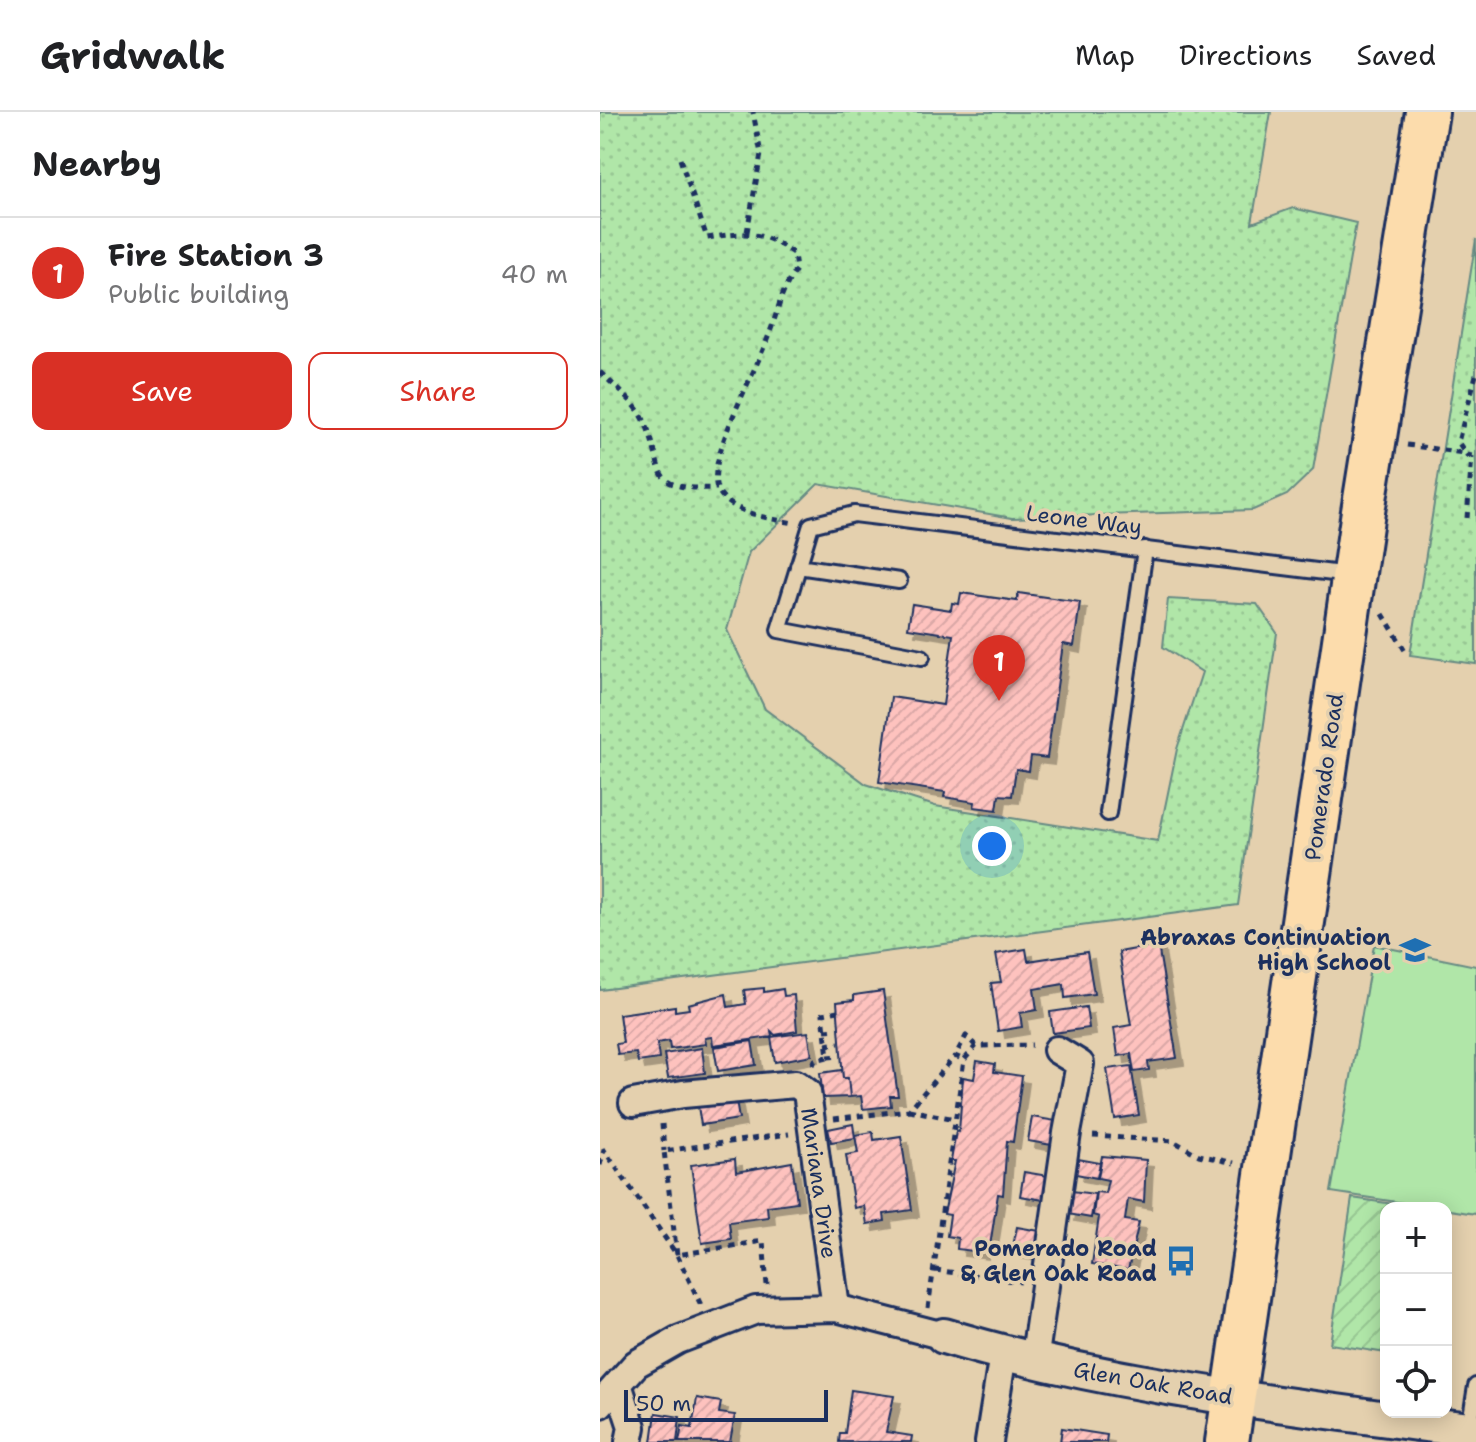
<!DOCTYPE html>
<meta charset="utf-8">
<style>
body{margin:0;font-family:"Shantell Sans",sans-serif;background:#f2f2f2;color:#202124}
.controls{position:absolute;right:24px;bottom:24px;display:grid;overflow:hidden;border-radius:16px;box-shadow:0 4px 20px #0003}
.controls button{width:72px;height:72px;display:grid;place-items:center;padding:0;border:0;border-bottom:2px solid #e0e0e0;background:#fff;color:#202124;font:40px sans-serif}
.scale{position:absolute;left:24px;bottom:20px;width:204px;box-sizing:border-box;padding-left:8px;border:4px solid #1b2f5e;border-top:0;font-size:22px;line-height:28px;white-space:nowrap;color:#1b2f5e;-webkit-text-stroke:6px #e4d0ae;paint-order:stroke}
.you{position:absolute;left:392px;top:734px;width:28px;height:28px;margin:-20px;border:6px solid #fff;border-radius:50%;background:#1a73e8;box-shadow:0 0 0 12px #1a73e833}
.badge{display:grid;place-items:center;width:52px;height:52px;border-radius:50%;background:#d93025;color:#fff;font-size:26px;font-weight:700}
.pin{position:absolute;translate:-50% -66px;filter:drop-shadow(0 2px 4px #0008)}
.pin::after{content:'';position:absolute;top:42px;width:28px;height:24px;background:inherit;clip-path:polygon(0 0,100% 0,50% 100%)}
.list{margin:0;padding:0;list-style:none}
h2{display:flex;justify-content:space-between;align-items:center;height:104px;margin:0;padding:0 32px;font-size:34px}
h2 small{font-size:26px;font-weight:400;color:#757577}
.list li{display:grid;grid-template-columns:52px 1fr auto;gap:24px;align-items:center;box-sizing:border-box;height:112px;padding:0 32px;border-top:2px solid #e0e0e0}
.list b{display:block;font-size:30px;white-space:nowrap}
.list p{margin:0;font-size:26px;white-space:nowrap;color:#757577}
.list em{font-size:26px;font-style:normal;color:#757577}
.actions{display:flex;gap:16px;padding:24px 32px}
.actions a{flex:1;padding:18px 0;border:2px solid #d93025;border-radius:16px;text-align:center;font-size:28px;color:#d93025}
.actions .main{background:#d93025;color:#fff}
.icon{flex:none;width:44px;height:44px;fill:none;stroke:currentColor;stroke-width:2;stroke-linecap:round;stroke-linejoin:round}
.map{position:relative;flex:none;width:876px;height:1330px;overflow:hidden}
header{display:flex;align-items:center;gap:48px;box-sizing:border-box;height:112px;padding:0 40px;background:#fff;border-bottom:2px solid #e0e0e0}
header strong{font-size:38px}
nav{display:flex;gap:44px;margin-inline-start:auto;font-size:28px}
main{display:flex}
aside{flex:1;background:#fff}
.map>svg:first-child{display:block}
.grass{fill:url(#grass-dots);stroke:#668a83;stroke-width:2}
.garden{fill:url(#garden-furrows);stroke:#668a83;stroke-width:2}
.pitch{fill:#b0e6a8;stroke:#668a83;stroke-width:2}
.building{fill:url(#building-hatch);stroke:#1b2f5e;stroke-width:2;filter:url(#shadow)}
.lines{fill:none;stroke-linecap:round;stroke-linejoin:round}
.service-casing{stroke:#1b2f5e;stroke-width:20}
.minor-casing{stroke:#1b2f5e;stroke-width:32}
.tertiary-casing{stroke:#1b2f5e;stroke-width:40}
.primary-casing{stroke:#1b2f5e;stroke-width:48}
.path{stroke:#1b2f5e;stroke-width:5;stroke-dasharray:6 6;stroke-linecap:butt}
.service{stroke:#e4d0ae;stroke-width:14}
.minor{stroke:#e4d0ae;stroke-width:26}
.tertiary{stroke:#e4d0ae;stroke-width:34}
.primary{stroke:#fcdcac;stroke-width:42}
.labels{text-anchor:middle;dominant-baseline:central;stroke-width:7;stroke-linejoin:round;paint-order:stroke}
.street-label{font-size:22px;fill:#1b2f5e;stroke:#e4d0ae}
.poi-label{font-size:22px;font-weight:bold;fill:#1b2f5e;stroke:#e4d0ae;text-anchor:end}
</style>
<header>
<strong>Gridwalk</strong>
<nav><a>Map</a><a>Directions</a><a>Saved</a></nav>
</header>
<main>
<aside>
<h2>Nearby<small></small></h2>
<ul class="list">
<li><span class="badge">1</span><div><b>Fire Station 3</b><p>Public building</p></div><em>40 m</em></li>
</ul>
<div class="actions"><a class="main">Save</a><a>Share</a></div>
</aside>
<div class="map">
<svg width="876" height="1330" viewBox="0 0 876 1330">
<defs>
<pattern id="grass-dots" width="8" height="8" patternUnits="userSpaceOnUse" patternTransform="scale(2)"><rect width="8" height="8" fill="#b0e6a8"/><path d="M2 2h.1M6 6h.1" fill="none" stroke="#97c693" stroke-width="1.8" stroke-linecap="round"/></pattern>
<pattern id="garden-furrows" width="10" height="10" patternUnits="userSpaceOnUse" patternTransform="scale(2)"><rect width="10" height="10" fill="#b0e6a8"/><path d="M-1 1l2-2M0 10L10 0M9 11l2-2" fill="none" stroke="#97c693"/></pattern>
<pattern id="building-hatch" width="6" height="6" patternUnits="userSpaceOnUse" patternTransform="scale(2)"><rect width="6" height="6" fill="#fec2be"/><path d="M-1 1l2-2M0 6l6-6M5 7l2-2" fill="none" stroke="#d9a7a6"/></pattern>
<filter id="shadow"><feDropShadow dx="7" dy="7" stdDeviation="0" flood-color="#0004"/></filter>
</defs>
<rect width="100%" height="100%" fill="#e4d0ae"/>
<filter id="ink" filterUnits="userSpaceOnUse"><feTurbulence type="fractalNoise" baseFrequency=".0125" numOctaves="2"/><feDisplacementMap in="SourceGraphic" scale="16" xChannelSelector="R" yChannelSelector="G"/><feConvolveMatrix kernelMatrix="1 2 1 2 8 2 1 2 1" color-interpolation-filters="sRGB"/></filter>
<g filter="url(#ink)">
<path class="grass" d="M 0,0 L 671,0 L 652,111 L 693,96 L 756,111 L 713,358 L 687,383 L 653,398 L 412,406 L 218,372 L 149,440 L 127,518 L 165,597 L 266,672 L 335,694 L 558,729 L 577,637 L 602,560 L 563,535 L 568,487 L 657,492 L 677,521 L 638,793 L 0,878 Z
M 876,127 L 876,552 L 810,543 Z"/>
<path class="garden" d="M 752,1086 L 821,1096 L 786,1096 L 786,1241 L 730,1232 Z"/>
<path class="pitch" d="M 774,833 L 876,854 L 876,1102 L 731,1080 Z"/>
<path class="building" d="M 361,481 L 417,489 L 418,481 L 480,490 L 474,534 L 463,532 L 447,646 L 431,644 L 429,659 L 416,657 L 412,684 L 399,683 L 397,698 L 374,695 L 375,690 L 344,685 L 345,680 L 279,670 L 291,585 L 343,593 L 353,523 L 308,516 L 312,492 L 351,498 L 352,491 L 359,492 Z
M 558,833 L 577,946 L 548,950 L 549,958 L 534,960 L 531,942 L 518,944 L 514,916 L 531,913 L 519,840 Z
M 426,837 L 428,849 L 487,840 L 494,882 L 465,886 L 464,872 L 434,877 L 437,898 L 420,901 L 422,915 L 398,919 L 391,871 L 401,870 L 396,842 Z
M 164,876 L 164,880 L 183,877 L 184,884 L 194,883 L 197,919 L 175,923 L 171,919 L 172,925 L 113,933 L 112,925 L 105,926 L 106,932 L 70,937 L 69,929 L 57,931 L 59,947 L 38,950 L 36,941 L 18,943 L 16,932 L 23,931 L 19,902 L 75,894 L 75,899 L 89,897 L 88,892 L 126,882 L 128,895 L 146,892 L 144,878 Z
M 283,879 L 298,984 L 290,984 L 291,994 L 263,997 L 261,984 L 250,985 L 248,966 L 243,966 L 237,890 L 254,888 L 254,883 Z
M 486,895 L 489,916 L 453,921 L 450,900 Z
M 208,920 L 212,943 L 175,950 L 171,925 Z
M 152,929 L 156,953 L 118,959 L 114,935 Z
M 102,936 L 105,961 L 68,966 L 64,942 Z
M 377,949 L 395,952 L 394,960 L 422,964 L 413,1030 L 407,1029 L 403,1083 L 398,1082 L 390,1134 L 382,1133 L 381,1140 L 357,1137 L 358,1126 L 347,1124 L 350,1103 L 344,1102 L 355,1049 L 351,1049 L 356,1019 L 359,1020 L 363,965 L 374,967 Z
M 531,954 L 539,1003 L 515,1007 L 507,957 Z
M 242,958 L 243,966 L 248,966 L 250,985 L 223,986 L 220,961 Z
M 135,983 L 139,1007 L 101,1013 L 97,988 Z
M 432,1005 L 456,1009 L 452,1033 L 428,1029 Z
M 253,1012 L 255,1026 L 231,1030 L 228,1017 Z
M 273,1020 L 274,1028 L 301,1024 L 312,1098 L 284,1102 L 285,1109 L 267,1112 L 264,1094 L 254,1096 L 246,1043 L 258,1041 L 255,1023 Z
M 502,1044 L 546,1048 L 544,1090 L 528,1087 L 525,1108 L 539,1110 L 528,1158 L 492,1152 L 499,1105 L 493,1103 L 496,1080 L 505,1081 L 508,1068 L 498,1066 Z
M 135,1047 L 136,1060 L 192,1050 L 197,1090 L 167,1094 L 168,1105 L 129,1110 L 131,1127 L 102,1131 L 91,1053 Z
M 478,1047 L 500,1051 L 497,1066 L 476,1062 Z
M 424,1060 L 448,1064 L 444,1088 L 420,1084 Z
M 472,1079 L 495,1082 L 491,1106 L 468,1102 Z
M 417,1115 L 440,1119 L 436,1143 L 412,1139 Z
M 251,1278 L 294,1284 L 286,1320 L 312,1324 L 311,1330 L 239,1330 L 240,1321 L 245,1321 Z
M 97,1286 L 121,1290 L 119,1301 L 135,1303 L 130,1330 L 79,1330 L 82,1314 L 92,1316 Z
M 56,1301 L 80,1305 L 77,1330 L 52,1330 Z
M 462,1316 L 507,1323 L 506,1330 L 460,1330 Z"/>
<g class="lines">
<g class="service-casing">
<path id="service" d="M 198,454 L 299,469
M 322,545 L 179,518 L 211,413 L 254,402 L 749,463
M 508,701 L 545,437
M 869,1317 L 876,1274"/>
</g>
<g class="minor-casing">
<path id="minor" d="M 33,991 L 83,982 L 196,972 L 207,980 L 236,1196
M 434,1250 L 467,1021 L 480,952 L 457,938
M 18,1272 L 32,1315 L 29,1330
M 0,1292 L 36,1252 L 78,1228 L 156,1198 L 236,1196 L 344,1224
M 389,1330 L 403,1242"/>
</g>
<g class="tertiary-casing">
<path id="tertiary" d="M 344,1224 C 516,1276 698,1294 876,1319"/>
</g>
<g class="primary-casing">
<path id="primary" d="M 627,1330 L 762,406 L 827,0"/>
</g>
<path class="path" d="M 80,47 L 107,126 C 145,120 162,118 194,142 L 196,158 C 182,176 178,199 170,220 C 157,255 139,287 126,322 C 121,335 112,363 117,376 C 127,401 172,407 194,411
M 147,120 L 161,42 L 153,0
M 0,260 C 14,274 34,289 43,306 C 68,357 42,379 117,376
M 876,263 L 858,330 L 867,343 L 876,345
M 807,333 L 864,341
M 867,406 L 872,344
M 783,502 L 806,540
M 225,918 L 237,917
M 226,933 L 239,931
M 376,934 L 366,924 L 355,944 L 364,948 L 376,934 L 432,933
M 228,945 L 240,944
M 213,953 L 215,948 L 228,945 L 223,902 L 238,899
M 309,998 L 355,1007
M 234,1007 L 309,998 L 355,944
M 62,1012 L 64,1039
M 493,1024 L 573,1029 L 599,1043 L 634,1051
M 0,1053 L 4,1038 L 77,1143 L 101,1193
M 335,1158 L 421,1170
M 167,1173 L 163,1129 L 77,1143 L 64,1039 L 189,1022
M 328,1196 L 364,948"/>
<use href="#service" class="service"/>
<use href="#minor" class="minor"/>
<use href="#tertiary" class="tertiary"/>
<use href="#primary" class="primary"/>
</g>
</g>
<defs>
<g id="school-bare" transform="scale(2.4)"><path d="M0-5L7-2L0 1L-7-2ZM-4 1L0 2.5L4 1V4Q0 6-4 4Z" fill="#1f6fb2" stroke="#e4d0ae" stroke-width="2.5" paint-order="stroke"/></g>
<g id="bus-bare" transform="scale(2.4)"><path d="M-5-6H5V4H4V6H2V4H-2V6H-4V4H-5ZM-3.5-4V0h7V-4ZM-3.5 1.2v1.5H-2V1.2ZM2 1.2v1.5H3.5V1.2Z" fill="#1f6fb2" stroke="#e4d0ae" stroke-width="2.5" paint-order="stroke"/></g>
</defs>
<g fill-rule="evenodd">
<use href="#school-bare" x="815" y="838"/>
<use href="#bus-bare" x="581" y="1149"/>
</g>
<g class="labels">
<g class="street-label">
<text transform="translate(484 408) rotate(7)">Leone Way</text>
<text transform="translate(724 665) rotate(-82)">Pomerado Road</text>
<text transform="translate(219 1071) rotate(82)">Mariana Drive</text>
<text transform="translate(553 1271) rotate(10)">Glen Oak Road</text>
</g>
<g class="poi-label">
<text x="791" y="825">Abraxas Continuation<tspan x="791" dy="25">High School</tspan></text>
<text x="557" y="1136">Pomerado Road<tspan x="557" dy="25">&amp; Glen Oak Road</tspan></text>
</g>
</g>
</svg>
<div class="controls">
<button>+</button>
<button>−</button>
<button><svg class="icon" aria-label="locate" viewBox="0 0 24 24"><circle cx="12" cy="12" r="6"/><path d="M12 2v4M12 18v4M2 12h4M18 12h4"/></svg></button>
</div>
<div class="scale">50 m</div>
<div class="you"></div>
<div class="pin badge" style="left:399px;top:589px">1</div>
</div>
</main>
